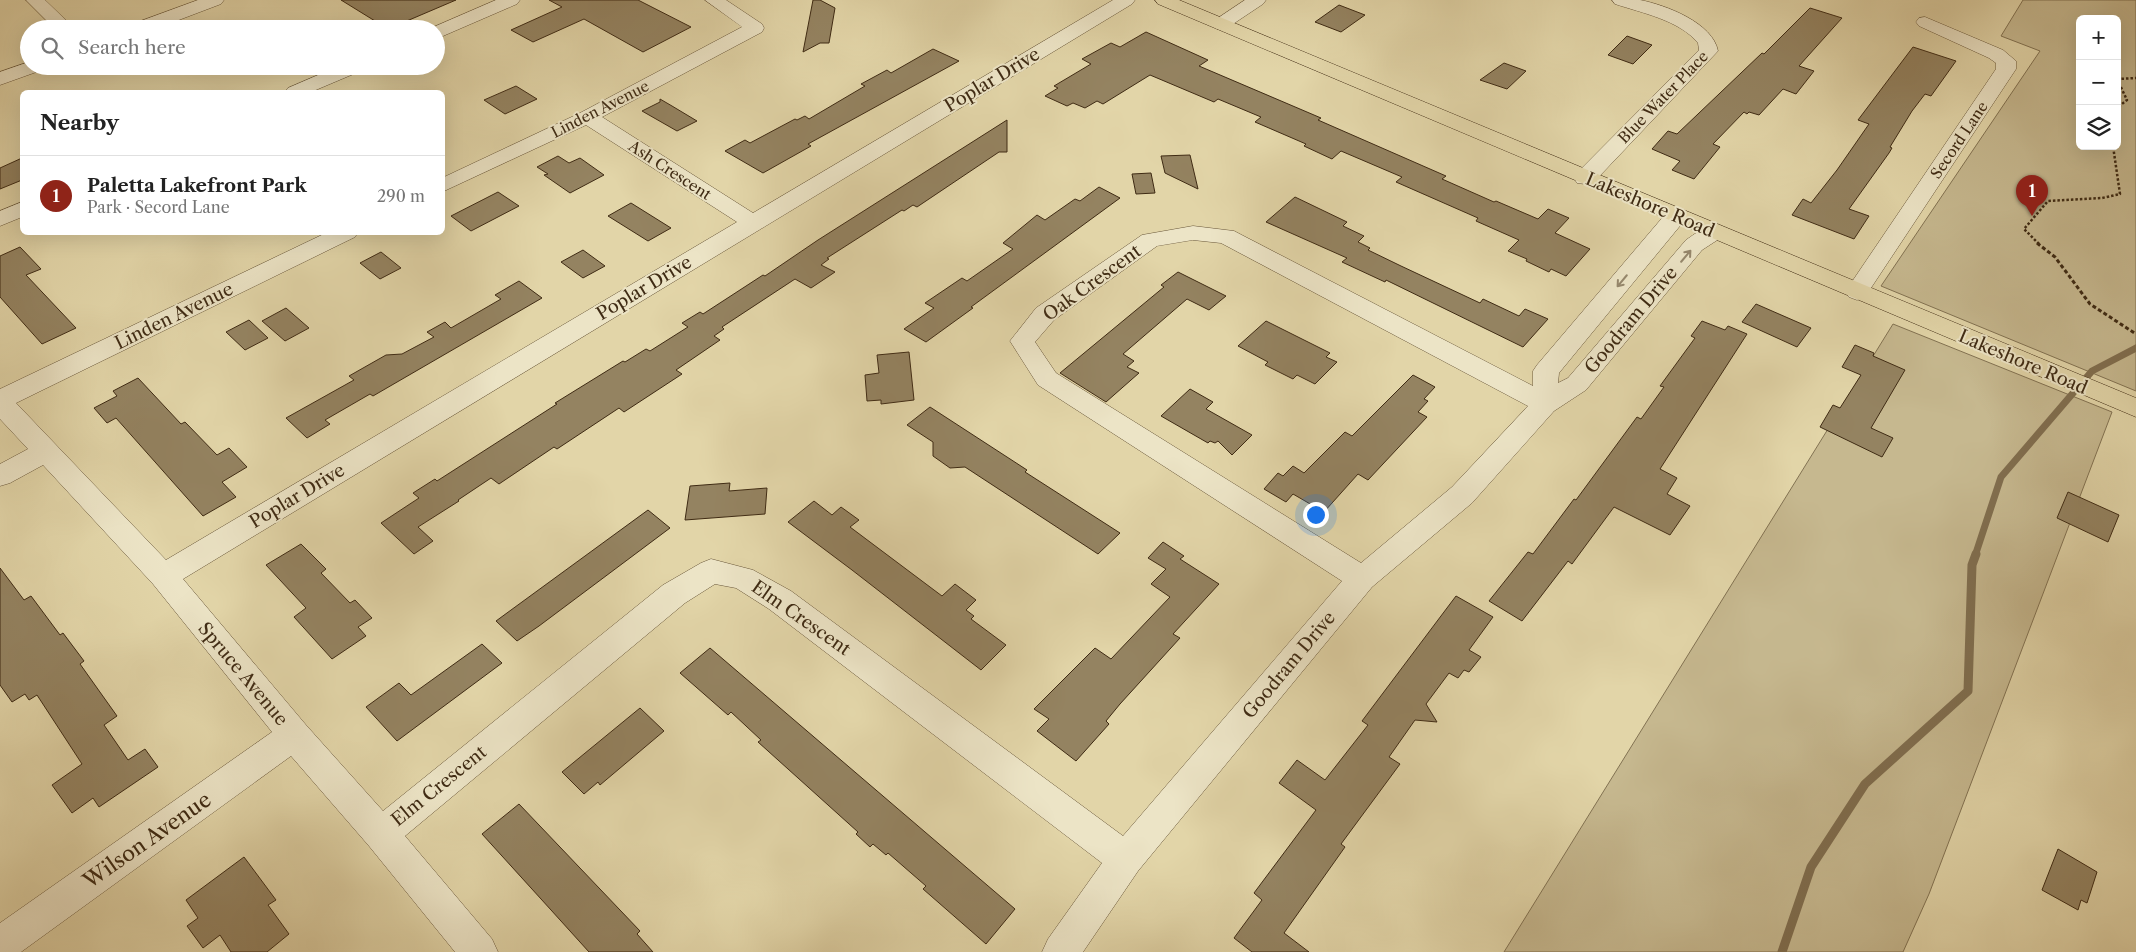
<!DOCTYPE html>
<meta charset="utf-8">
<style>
body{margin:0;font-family:"Libre Caslon Text",serif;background:#f6f6f6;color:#222}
.controls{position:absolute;right:15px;top:15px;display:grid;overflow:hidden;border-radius:8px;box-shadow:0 5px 20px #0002}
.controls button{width:45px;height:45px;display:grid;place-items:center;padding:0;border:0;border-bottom:1px solid #e0e0e0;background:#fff;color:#222;font:25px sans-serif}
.you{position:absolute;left:1315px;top:514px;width:18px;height:18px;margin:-12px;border:4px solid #fff;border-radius:50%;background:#1a73e8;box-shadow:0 0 0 8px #1a73e833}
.badge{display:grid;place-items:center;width:32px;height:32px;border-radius:50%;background:#8f2418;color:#fff;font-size:16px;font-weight:700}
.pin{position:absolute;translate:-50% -41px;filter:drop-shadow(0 1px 2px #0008)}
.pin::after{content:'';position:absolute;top:26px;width:18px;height:15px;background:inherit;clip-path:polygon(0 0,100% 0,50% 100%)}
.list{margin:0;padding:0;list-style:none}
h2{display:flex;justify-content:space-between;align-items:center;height:65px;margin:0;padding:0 20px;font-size:21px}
h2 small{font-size:16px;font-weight:400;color:#767676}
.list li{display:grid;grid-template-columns:32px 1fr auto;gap:15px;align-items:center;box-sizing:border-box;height:80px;padding:0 20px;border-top:1px solid #e0e0e0}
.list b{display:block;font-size:19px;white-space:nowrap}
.list p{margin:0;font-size:16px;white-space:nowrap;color:#767676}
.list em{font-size:16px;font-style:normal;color:#767676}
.icon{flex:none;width:28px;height:28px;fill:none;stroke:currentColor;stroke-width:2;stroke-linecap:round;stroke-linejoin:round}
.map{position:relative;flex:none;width:2136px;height:952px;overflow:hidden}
.search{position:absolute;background:#fff;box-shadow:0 5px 20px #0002;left:20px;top:20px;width:425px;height:55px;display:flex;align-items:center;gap:12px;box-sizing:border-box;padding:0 18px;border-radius:28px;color:#767676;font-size:19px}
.panel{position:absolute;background:#fff;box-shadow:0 5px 20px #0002;left:20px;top:90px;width:425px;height:145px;border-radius:8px}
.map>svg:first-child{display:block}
.green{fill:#c6b88f;stroke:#827252;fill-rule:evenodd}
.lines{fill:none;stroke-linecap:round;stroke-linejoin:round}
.stream-far1{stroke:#806e4f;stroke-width:7}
.stream{stroke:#806e4f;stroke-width:9}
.building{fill:#948361;stroke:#3f2b14}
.minor-casing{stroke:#685639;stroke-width:1}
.major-casing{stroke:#3f2b14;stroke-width:1}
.path-far1{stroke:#3f2b14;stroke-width:2.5;stroke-dasharray:2.5 2;stroke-linecap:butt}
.path{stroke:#3f2b14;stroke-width:3;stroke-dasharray:4 2.5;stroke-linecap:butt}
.minor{fill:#ece4c6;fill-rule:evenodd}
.major{fill:#e2d5a8;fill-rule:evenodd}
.oneway{stroke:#96886d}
.labels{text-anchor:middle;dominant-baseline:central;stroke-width:4;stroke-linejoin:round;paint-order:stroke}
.far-street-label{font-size:15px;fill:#3f2b14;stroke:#ece4c6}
.street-label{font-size:18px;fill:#3f2b14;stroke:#ece4c6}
.near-street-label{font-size:21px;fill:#3f2b14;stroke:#ece4c6}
</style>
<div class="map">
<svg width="2136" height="952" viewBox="0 0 2136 952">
<rect width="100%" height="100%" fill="#e2d5a8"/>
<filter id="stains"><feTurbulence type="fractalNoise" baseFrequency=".004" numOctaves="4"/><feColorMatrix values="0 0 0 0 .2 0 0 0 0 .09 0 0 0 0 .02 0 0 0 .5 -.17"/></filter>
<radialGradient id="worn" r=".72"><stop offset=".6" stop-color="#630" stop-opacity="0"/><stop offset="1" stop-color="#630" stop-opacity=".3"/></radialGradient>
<path class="green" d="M 2023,0 L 2136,0 L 2136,391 L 1881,286 L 2040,51 L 2001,36 ZM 2080,19 L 2117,19 L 2117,146 L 2080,146 Z
M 1893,324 L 2112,412 L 1929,894 L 1903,952 L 1504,952 Z"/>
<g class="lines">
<path class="stream-far1" d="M 1975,556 L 2001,477 L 2092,371 L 2136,348"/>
<path class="stream" d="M 1782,952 L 1811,867 L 1865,784 L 1968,691 L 1972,565 L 1976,554"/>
</g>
<path class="building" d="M 341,0 L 456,0 L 388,29 Z
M 549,0 L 638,0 L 691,27 L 643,52 L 584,19 L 533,42 L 511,30 L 562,7 Z
M 813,0 L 820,0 L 835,8 L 829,43 L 820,43 L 803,52 Z
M 1339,5 L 1365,15 L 1341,32 L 1315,22 Z
M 1810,8 L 1842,18 L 1799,66 L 1814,71 L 1796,94 L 1783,89 L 1759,115 L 1749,112 L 1747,114 L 1744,112 L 1713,144 L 1720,147 L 1694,179 L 1672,170 L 1680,161 L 1652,149 L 1668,131 L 1677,134 L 1762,53 L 1764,54 Z
M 1146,32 L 1208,60 L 1199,66 L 1321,118 L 1318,120 L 1446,176 L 1442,179 L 1494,202 L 1496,201 L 1538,219 L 1548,209 L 1569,218 L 1555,233 L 1590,249 L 1566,276 L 1551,269 L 1549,272 L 1526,261 L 1527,259 L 1508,251 L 1519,240 L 1476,221 L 1478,218 L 1396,182 L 1402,177 L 1341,151 L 1332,159 L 1304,146 L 1306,144 L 1255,122 L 1261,117 L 1218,99 L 1214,102 L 1150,75 L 1103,104 L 1097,101 L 1085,108 L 1073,103 L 1067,106 L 1045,96 L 1058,88 L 1054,86 L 1091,64 L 1082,59 L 1111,43 L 1120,47 Z
M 1627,36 L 1652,45 L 1633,64 L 1608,55 Z
M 1913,47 L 1956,61 L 1931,96 L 1925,94 L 1912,111 L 1890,147 L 1892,148 L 1889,153 L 1849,209 L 1869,216 L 1854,239 L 1792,215 L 1803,199 L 1811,203 L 1837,170 L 1869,124 L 1858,120 Z
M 933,49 L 959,61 L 808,144 L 811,146 L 763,173 L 725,151 L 745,140 L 750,143 L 795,119 L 797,120 L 805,116 L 809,119 L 865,86 L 861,84 L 887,70 L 891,73 Z
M 1504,63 L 1526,71 L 1507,89 L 1480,80 Z
M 516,86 L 537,99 L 505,114 L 484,100 Z
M 660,99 L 672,106 L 697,121 L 677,131 L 642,111 L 660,102 Z
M 1007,120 L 1007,152 L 999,152 L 917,207 L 913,205 L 904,211 L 902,210 L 827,258 L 829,259 L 821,265 L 835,272 L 811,288 L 795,279 L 722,327 L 724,329 L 714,336 L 720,340 L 676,370 L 682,374 L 624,412 L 619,408 L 557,449 L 554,447 L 499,484 L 491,478 L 458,500 L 459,501 L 418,527 L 433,541 L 414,554 L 381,523 L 419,498 L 413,493 L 435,479 L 437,481 L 557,404 L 555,403 L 623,361 L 625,362 L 646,349 L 650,351 L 688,327 L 682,323 L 700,312 L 703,314 L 763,275 L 765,276 L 818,240 Z
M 1190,155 L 1198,189 L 1165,173 L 1161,156 Z
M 558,156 L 569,163 L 580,158 L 604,175 L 570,193 L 544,175 L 548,174 L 537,167 Z
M 22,158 L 22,180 L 0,189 L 0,168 Z
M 1151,173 L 1155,193 L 1136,194 L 1132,174 Z
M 1099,187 L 1120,198 L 971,307 L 973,308 L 926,342 L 904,329 L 934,308 L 925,303 L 962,278 L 967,281 L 1013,249 L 1003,243 L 1037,215 L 1045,220 L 1075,199 L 1080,201 Z
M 498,192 L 519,206 L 471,231 L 451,216 Z
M 1295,197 L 1347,222 L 1343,226 L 1364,236 L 1358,242 L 1370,248 L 1368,250 L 1401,266 L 1480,303 L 1483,299 L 1519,316 L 1525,309 L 1548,319 L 1523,347 L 1386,280 L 1385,282 L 1342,262 L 1347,258 L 1266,222 Z
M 631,203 L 671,228 L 648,241 L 608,216 Z
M 20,247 L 41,269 L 26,275 L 76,328 L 42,344 L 0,297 L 0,256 Z
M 583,250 L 605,266 L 583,278 L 561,262 Z
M 381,252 L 401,268 L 380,279 L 360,263 Z
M 1178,272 L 1226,296 L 1209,310 L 1187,299 L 1123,354 L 1134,361 L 1127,367 L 1139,373 L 1106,402 L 1060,373 L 1164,287 L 1161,285 Z
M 519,281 L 542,298 L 373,396 L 370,394 L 325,420 L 330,424 L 307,438 L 286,418 L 354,380 L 349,376 L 386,355 L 402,354 L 434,337 L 427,332 L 445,322 L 451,328 L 501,299 L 495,295 Z
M 1756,304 L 1811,328 L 1797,347 L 1742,322 Z
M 286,308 L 309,328 L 285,341 L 262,321 Z
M 249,320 L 268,338 L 245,350 L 226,332 Z
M 1266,321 L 1330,353 L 1326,357 L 1337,362 L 1315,384 L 1297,375 L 1293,379 L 1265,365 L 1268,362 L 1238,346 Z
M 1702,321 L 1725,330 L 1728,326 L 1747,334 L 1660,469 L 1677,478 L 1667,494 L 1690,506 L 1670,535 L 1614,507 L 1572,564 L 1568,561 L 1522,621 L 1489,601 L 1528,552 L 1533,554 L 1574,499 L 1576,500 L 1637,417 L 1641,419 L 1664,387 L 1660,386 L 1695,338 L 1691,336 Z
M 1855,345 L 1874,353 L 1873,356 L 1905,370 L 1871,428 L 1893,438 L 1882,457 L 1820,427 L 1833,405 L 1840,408 L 1861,375 L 1842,367 Z
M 909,352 L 914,400 L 881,404 L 881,400 L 867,401 L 865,375 L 879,373 L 877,355 Z
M 1413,375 L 1435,387 L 1424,399 L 1428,401 L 1418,412 L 1427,417 L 1368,480 L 1358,474 L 1324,512 L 1293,494 L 1286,502 L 1264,489 L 1278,473 L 1283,476 L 1293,466 L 1304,473 L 1345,432 L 1352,436 Z
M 138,378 L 181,424 L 185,422 L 217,455 L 229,448 L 247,467 L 222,482 L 236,497 L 203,516 L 116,418 L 107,423 L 94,408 L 117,396 L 113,391 Z
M 1190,389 L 1213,402 L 1206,409 L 1252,435 L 1232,455 L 1218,441 L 1215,443 L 1210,441 L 1208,443 L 1161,416 Z
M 930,407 L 1027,470 L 1025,472 L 1120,533 L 1098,554 L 965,467 L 950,468 L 933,456 L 933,442 L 907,425 Z
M 730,483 L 729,491 L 767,488 L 765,514 L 685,520 L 690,486 Z
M 2068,492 L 2119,515 L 2108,542 L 2057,518 Z
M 814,501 L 832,515 L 841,507 L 859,520 L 850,527 L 942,596 L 955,584 L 976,600 L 966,610 L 974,616 L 971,619 L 1006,645 L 981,670 L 852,570 L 788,522 Z
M 648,510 L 670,528 L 539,626 L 517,641 L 496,621 Z
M 1163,542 L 1184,556 L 1180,559 L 1219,584 L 1173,634 L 1180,638 L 1120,704 L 1106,721 L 1109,724 L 1076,761 L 1037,731 L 1049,719 L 1034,709 L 1095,648 L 1111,659 L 1170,597 L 1151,584 L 1166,569 L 1148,558 Z
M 301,544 L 326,569 L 321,573 L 350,603 L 355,600 L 372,618 L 358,627 L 366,636 L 332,659 L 294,617 L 306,608 L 266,565 Z
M 0,568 L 24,600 L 31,596 L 60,635 L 63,633 L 84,661 L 80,664 L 117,716 L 104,725 L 128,760 L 145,749 L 158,767 L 99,807 L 93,798 L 72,813 L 52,785 L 82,764 L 37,695 L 29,700 L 25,694 L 12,702 L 0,685 Z
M 1456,596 L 1493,617 L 1469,650 L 1481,657 L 1469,672 L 1464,670 L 1458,678 L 1449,673 L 1426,704 L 1437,722 L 1415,720 L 1389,757 L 1400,764 L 1341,844 L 1345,847 L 1284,933 L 1309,952 L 1252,952 L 1234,938 L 1262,900 L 1254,893 L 1316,810 L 1279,783 L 1297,760 L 1325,780 L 1368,725 L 1362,721 Z
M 482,644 L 502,663 L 397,741 L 366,707 L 399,683 L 411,695 Z
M 710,648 L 1015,909 L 986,944 L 923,889 L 926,886 L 888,853 L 886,855 L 873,844 L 870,847 L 856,834 L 858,832 L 758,742 L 761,740 L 731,712 L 728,715 L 680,673 Z
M 640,708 L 664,731 L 600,785 L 598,782 L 584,794 L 562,772 Z
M 519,804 L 640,931 L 637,934 L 653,952 L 589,952 L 551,910 L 482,834 Z
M 2058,849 L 2097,872 L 2087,903 L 2081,900 L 2078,910 L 2042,890 Z
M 244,857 L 276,900 L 268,905 L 289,934 L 267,952 L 231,952 L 220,935 L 203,948 L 187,926 L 198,918 L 186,900 Z"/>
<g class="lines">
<g class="minor-casing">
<path id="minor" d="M 26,0 L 45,0 L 75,29 L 55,29 Z
M 198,0 L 224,0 L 221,4 L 155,29 L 128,29 L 130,25 Z
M 496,0 L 520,0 L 517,4 L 443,36 L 436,37 L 436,29 L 429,29 Z
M 705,0 L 726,0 L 762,24 L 764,28 L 762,32 L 602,117 L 753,213 L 1113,0 L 1135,0 L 1132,4 L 183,579 L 306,725 L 383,811 L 663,585 L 701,563 L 711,559 L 753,570 L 791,591 L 1123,836 L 1342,581 L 1038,385 L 1010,341 L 1036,308 L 1142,235 L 1193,226 L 1234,231 L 1533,386 L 1533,371 L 1537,365 L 1668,211 L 1676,209 L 1684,211 L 1687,216 L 1684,221 L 1559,373 L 1558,383 L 1568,378 L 1686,240 C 1698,232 1707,223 1722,227 L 1725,232 L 1722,237 L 1702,250 L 1586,390 L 1554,411 L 1472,503 L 1372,587 L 1138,871 L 1083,952 L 1042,952 L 1048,939 L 1102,863 L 769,609 L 736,588 L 715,584 L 685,603 L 405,836 L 492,939 L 498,952 L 455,952 L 369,846 L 291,756 L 21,952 L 0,952 L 0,923 L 272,732 L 153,584 L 43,465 L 10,483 L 0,486 L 0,464 L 28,449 L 0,419 L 0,389 L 328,232 L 358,232 L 355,237 L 16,403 L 166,560 L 737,222 L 586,125 L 442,192 L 442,178 L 580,113 L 742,27 ZM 1193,240 L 1221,243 L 1528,406 L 1452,487 L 1361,563 L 1056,373 L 1035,342 L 1054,320 L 1157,246 Z
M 1245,0 L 1266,0 L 1263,4 L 1227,28 L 1221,30 L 1215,28 L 1212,24 L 1215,20 Z
M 1612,0 C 1621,0 1631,0 1640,0 C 1666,5 1713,23 1718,51 L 1593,183 L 1585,184 L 1577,183 L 1574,178 L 1577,173 L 1699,50 L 1698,43 C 1679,20 1642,13 1615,4 Z
M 1925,17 L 2003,50 L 2016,61 L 2016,69 L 1865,297 L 1857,300 L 1849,297 L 1845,292 L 1996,69 L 1996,63 L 1989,58 L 1919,26 L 1916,22 L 1919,18 Z
M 29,62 L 29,66 L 44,66 L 42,70 L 0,85 L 0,72 Z
M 339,66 L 365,66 L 363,70 L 311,92 L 285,92 L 288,88 Z
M 22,202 L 22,217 L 0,226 L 0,211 Z"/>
</g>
<g class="major-casing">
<path id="major" d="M 1155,0 L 1179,0 L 2136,398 L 2136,417 L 1158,4 Z"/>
</g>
<path class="path-far1" d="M 2117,79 L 2127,100 L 2117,108
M 2117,79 L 2136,78
M 2039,244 L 2024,229 L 2048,201 L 2102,198 L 2120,194 L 2113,146"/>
<path class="path" d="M 2037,243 L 2055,257 L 2090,304 L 2136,334"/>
<use href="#minor" class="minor"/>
<use href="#major" class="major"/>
</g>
<defs><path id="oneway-shaft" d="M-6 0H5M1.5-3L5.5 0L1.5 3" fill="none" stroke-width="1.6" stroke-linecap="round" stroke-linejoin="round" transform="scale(1.25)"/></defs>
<g class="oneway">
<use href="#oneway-shaft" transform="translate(1686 256) rotate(-50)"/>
<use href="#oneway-shaft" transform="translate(1622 281) rotate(130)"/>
</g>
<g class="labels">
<g class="far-street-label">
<text transform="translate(1663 97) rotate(-46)">Blue Water Place</text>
<text transform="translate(600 109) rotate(-27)">Linden Avenue</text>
<text transform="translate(1959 140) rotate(-56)">Secord Lane</text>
<text transform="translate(670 170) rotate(33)">Ash Crescent</text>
</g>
<g class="street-label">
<text transform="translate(992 80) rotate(-31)">Poplar Drive</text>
<text transform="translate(1650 205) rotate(23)">Lakeshore Road</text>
<text transform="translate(1092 283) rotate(-36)">Oak Crescent</text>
<text transform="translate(644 288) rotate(-31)">Poplar Drive</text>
<text transform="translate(174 316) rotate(-26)">Linden Avenue</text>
<text transform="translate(1631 320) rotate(-50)">Goodram Drive</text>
<text transform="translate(2023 362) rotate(23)">Lakeshore Road</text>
<text transform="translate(297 496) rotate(-31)">Poplar Drive</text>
<text transform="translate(801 618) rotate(35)">Elm Crescent</text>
<text transform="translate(1289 665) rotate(-50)">Goodram Drive</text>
<text transform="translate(243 674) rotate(50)">Spruce Avenue</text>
<text transform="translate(439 786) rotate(-39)">Elm Crescent</text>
</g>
<g class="near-street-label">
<text transform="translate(147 840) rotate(-35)">Wilson Avenue</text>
</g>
</g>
<rect width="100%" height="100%" filter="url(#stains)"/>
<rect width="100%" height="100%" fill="url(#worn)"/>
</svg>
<div class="controls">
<button>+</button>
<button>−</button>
<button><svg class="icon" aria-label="layers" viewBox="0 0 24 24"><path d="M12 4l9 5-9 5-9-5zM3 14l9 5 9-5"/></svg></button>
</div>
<div class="you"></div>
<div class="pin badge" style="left:2032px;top:216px">1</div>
<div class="search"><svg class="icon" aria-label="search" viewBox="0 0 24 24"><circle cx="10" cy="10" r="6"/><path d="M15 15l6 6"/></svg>Search here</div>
<section class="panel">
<h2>Nearby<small></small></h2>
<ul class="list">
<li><span class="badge">1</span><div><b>Paletta Lakefront Park</b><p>Park · Secord Lane</p></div><em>290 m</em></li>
</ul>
</section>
</div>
